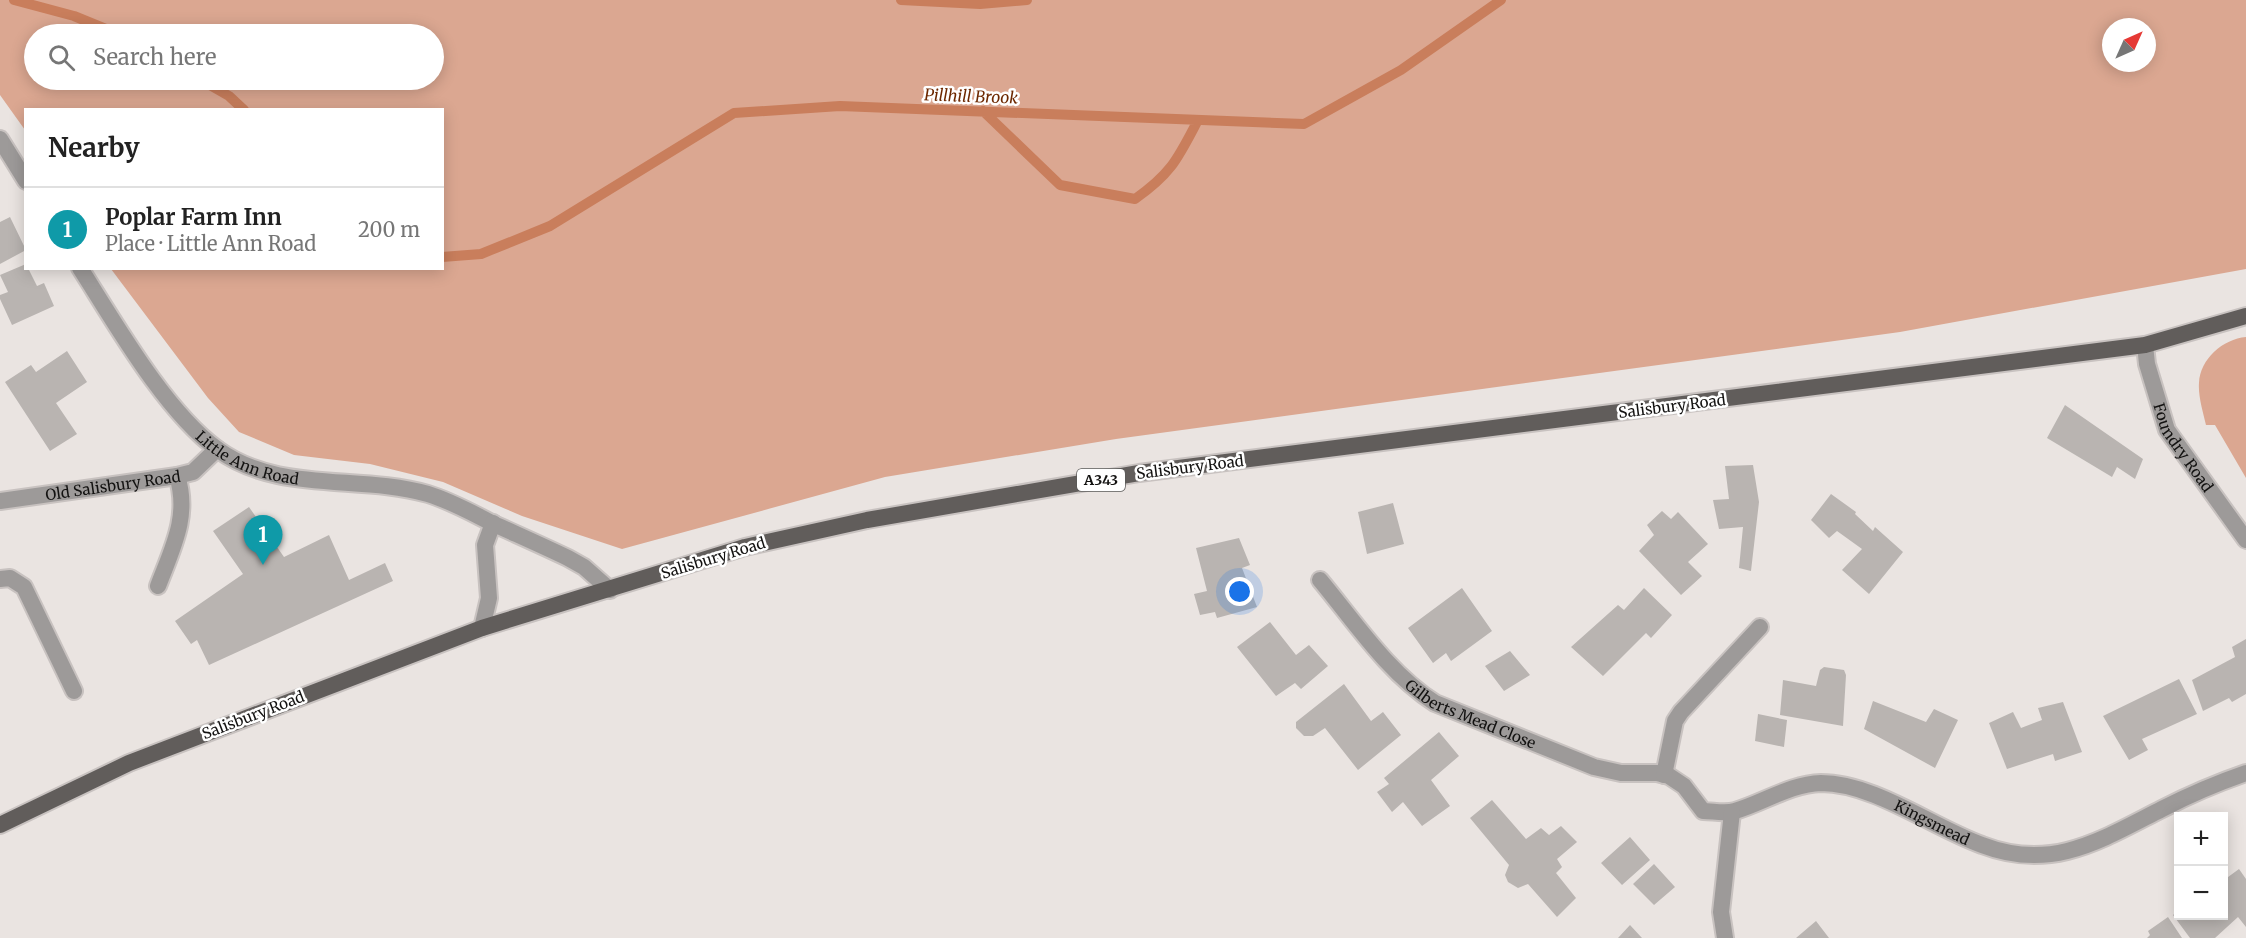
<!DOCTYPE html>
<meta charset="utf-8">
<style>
body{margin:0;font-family:Merriweather,serif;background:#f2f2f2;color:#222}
.controls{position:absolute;right:18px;bottom:18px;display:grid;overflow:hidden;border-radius:0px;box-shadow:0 3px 15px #0003}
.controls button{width:54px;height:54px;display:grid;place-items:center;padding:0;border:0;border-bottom:2px solid #e0e0e0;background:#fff;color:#222;font:30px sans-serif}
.compass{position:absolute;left:2102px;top:18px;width:54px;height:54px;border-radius:50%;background:#fff;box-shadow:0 3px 15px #0003;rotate:45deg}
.you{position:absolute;left:1240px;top:592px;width:21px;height:21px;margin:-15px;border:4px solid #fff;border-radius:50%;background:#1a73e8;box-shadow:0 0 0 9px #1a73e833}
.badge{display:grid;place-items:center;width:39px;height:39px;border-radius:50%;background:#306e84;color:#fff;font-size:20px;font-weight:700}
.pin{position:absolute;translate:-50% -50px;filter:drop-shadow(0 2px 3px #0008)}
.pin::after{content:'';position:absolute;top:32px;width:21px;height:18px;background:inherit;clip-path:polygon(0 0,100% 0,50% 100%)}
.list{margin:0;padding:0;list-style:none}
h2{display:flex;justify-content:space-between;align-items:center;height:78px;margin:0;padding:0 24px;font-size:26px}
h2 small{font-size:20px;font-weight:400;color:#767676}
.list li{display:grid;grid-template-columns:39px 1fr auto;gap:18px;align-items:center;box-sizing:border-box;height:84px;padding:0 24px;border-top:2px solid #e0e0e0}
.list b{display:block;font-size:22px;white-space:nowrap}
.list p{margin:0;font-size:20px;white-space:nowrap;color:#767676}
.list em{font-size:20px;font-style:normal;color:#767676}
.icon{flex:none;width:33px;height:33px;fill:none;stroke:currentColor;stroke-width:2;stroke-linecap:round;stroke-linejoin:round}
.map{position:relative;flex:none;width:2246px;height:938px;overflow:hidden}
.search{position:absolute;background:#fff;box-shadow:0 3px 15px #0003;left:24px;top:24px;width:420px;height:66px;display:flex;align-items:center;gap:15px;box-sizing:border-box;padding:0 21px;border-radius:33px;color:#767676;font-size:22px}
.panel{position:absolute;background:#fff;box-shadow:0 3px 15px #0003;left:24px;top:108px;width:420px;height:162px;border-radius:0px}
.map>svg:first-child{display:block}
.green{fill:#dba791;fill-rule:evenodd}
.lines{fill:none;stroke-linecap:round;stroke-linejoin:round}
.stream{stroke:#c97e5c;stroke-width:10}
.building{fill:#b9b4b1}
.service-casing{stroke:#c8c2c0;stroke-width:20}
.minor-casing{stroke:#c8c2c0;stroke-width:20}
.tertiary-casing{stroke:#c8c2c0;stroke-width:20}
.primary-casing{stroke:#c8c2c0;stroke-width:20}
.service{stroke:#9d9a99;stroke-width:16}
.minor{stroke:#9d9a99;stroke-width:16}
.tertiary{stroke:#9d9a99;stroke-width:16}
.primary{stroke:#615d5b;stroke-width:16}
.labels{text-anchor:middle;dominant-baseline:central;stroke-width:5;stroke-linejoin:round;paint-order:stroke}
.shield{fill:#fff;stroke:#5a5958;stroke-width:1.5}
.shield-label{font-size:14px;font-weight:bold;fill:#131211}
.street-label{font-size:15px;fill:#131211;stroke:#fff}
.water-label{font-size:16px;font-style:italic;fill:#6d2800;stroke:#fff}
</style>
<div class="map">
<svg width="2246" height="938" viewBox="0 0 2246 938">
<rect width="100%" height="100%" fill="#eae4e1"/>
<path class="green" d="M 0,0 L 2246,0 L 2246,269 L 1900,332 L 1116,439 L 885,477 L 622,549 L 522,516 L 443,482 L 370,464 L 294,455 L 239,432 L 208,398 L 111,269 L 442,268 L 442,110 L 26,110 L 25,130 L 0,95 ZM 2111,27 L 2147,27 L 2147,63 L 2111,63 ZM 434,34 L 434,80 L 34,80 L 34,34 Z
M 2246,337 L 2246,478 L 2215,425 L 2206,425 C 2203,412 2198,396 2199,383 C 2200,359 2223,339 2246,337 Z"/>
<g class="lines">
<path class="stream" d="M 14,0 L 74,16 L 118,34
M 901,0 L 980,4 L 1027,0
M 201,80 L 229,96 L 244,110
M 983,111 L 1060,185 L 1135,199 C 1172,173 1178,158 1198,120
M 442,257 L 481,254 L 550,226 L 734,113 L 840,106 L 1304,124 L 1401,70 L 1501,0"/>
</g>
<path class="building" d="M 10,217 L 26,250 L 0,264 L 0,222 Z
M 26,264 L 37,286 L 44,283 L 54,306 L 12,325 L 0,299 L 0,295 L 8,292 L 0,275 Z
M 67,351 L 87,382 L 56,403 L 77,434 L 50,451 L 5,382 L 31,365 L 36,372 Z
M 2065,405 L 2143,459 L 2135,479 L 2117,467 L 2112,477 L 2047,438 Z
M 1753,465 L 1759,502 L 1751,571 L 1739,568 L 1743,527 L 1719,529 L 1713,500 L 1729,499 L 1725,466 Z
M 1831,494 L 1856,512 L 1855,514 L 1873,531 L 1875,527 L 1903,552 L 1869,594 L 1842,570 L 1862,549 L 1837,531 L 1829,538 L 1811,520 Z
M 1393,503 L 1404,544 L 1367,554 L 1358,512 Z
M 249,507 L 284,557 L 329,535 L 349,580 L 385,563 L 393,581 L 209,665 L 197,640 L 191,644 L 175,621 L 243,574 L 213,531 Z
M 1662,511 L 1671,519 L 1678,512 L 1708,544 L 1688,562 L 1702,576 L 1681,595 L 1639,551 L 1654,535 L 1647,525 Z
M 1239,538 L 1250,565 L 1242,568 L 1257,607 L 1217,618 L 1215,612 L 1200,615 L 1194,594 L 1207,591 L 1196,548 Z
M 1462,588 L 1492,631 L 1451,661 L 1446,653 L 1433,663 L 1408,628 Z
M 1644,588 L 1672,615 L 1651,638 L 1646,633 L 1603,676 L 1571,647 L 1618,605 L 1624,610 Z
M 1270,622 L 1296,655 L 1309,645 L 1328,666 L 1301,689 L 1295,683 L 1276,696 L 1237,647 Z
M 2246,639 L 2246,694 L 2232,702 L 2229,698 L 2203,711 L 2192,680 L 2235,657 L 2232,647 Z
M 1510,651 L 1530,675 L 1504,691 L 1485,666 Z
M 1824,667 L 1844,670 L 1846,675 L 1843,726 L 1780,715 L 1783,680 L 1816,686 L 1820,670 Z
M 2179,679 L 2197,714 L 2142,739 L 2148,750 L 2129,760 L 2103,716 Z
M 1344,684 L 1371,721 L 1383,712 L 1401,735 L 1358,770 L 1325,728 L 1313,736 L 1304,736 L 1296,728 L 1296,722 Z
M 1873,701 L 1926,722 L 1934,709 L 1958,720 L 1935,768 L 1864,729 Z
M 2063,702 L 2082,752 L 2055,761 L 2053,754 L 2007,769 L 1989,723 L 2013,712 L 2021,728 L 2042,720 L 2038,708 Z
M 1758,714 L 1787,720 L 1784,747 L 1755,741 Z
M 1439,732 L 1459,756 L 1431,780 L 1450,806 L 1422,826 L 1403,802 L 1392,812 L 1377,792 L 1389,784 L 1384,778 Z
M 1492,800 L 1526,839 L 1541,828 L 1549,835 L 1561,826 L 1577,842 L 1557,859 L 1562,867 L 1556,873 L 1576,898 L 1557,917 L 1528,884 L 1518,888 L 1508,882 L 1505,875 L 1509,865 L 1470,818 Z
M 1630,837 L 1650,860 L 1622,885 L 1601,863 Z
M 1654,864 L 1675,887 L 1654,905 L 1633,884 Z
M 2239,869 L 2246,879 L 2246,927 L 2238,917 L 2215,938 L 2190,938 L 2173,915 L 2178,911 L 2178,916 L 2224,916 L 2224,880 Z
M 2168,917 L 2182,938 L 2147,938 L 2150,935 L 2148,931 Z
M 1816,921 L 1829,938 L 1796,938 Z
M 1630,925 L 1642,938 L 1618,938 Z"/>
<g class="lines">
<g class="service-casing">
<path id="service" d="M 0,579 L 10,578 L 24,587 L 74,691
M 158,586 C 172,549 190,516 177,476"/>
</g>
<g class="minor-casing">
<g id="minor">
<path d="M 0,139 L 26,181"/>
<path id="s1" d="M 80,268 C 115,323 165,411 217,449 C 278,494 359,474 428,494 C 451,501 472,513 494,524 C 518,535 543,546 568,558 L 584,567 L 610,590"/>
<path id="s2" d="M 0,501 L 177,476 L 193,472 L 217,449"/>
<path id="s3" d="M 1320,580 C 1355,622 1388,673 1435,703 L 1594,767 L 1621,773 L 1657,773 L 1669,776 L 1684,786 L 1703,811 C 1713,811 1725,814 1735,811 C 1763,803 1790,784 1821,783 C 1874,783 1932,827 1982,845 C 2052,872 2101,840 2162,809 C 2189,795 2217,783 2246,773"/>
<path d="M 482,628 L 489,598 L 485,545 L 493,523"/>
<path d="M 1664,775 L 1675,721 L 1681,712 L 1760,627"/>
<path d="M 1725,938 L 1721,912 L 1732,812"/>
</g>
</g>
<g class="tertiary-casing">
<g id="tertiary">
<path id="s4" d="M 2145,345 L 2147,364 L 2167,430 L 2246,540"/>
</g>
</g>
<g class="primary-casing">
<path id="primary" d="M 0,825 L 129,763 L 482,628 L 745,547 L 867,520 L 1139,473 L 2145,345 L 2246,316"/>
</g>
<use href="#service" class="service"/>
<use href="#minor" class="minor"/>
<use href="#tertiary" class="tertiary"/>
<use href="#primary" class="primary"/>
</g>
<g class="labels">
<rect class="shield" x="1077" y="469" width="48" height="22" rx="4.5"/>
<g class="shield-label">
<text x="1101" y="480">A343</text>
</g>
<g class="street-label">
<text transform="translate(1672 406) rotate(-7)">Salisbury Road</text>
<text stroke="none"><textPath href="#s4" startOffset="111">Foundry Road</textPath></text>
<text stroke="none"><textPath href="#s1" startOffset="260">Little Ann Road</textPath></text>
<text transform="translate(1190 467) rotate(-7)">Salisbury Road</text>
<text stroke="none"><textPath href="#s2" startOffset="114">Old Salisbury Road</textPath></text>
<text transform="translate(713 558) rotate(-17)">Salisbury Road</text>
<text stroke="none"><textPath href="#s3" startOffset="206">Gilberts Mead Close</textPath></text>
<text transform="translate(253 715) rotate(-21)">Salisbury Road</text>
<text stroke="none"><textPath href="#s3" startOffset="708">Kingsmead</textPath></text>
</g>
<g class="water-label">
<text transform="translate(971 96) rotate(2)">Pillhill Brook</text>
</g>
</g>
</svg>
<div class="controls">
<button>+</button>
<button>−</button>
</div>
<svg class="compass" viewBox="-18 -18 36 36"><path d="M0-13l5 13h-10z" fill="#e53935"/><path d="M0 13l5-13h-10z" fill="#767676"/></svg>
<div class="you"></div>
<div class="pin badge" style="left:263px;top:565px;background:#0f9aa8">1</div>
<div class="search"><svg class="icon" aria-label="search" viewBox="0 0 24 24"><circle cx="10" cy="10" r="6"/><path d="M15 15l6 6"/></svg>Search here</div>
<section class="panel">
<h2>Nearby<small></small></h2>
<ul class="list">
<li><span class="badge" style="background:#0f9aa8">1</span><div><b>Poplar Farm Inn</b><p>Place · Little Ann Road</p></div><em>200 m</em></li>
</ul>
</section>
</div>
